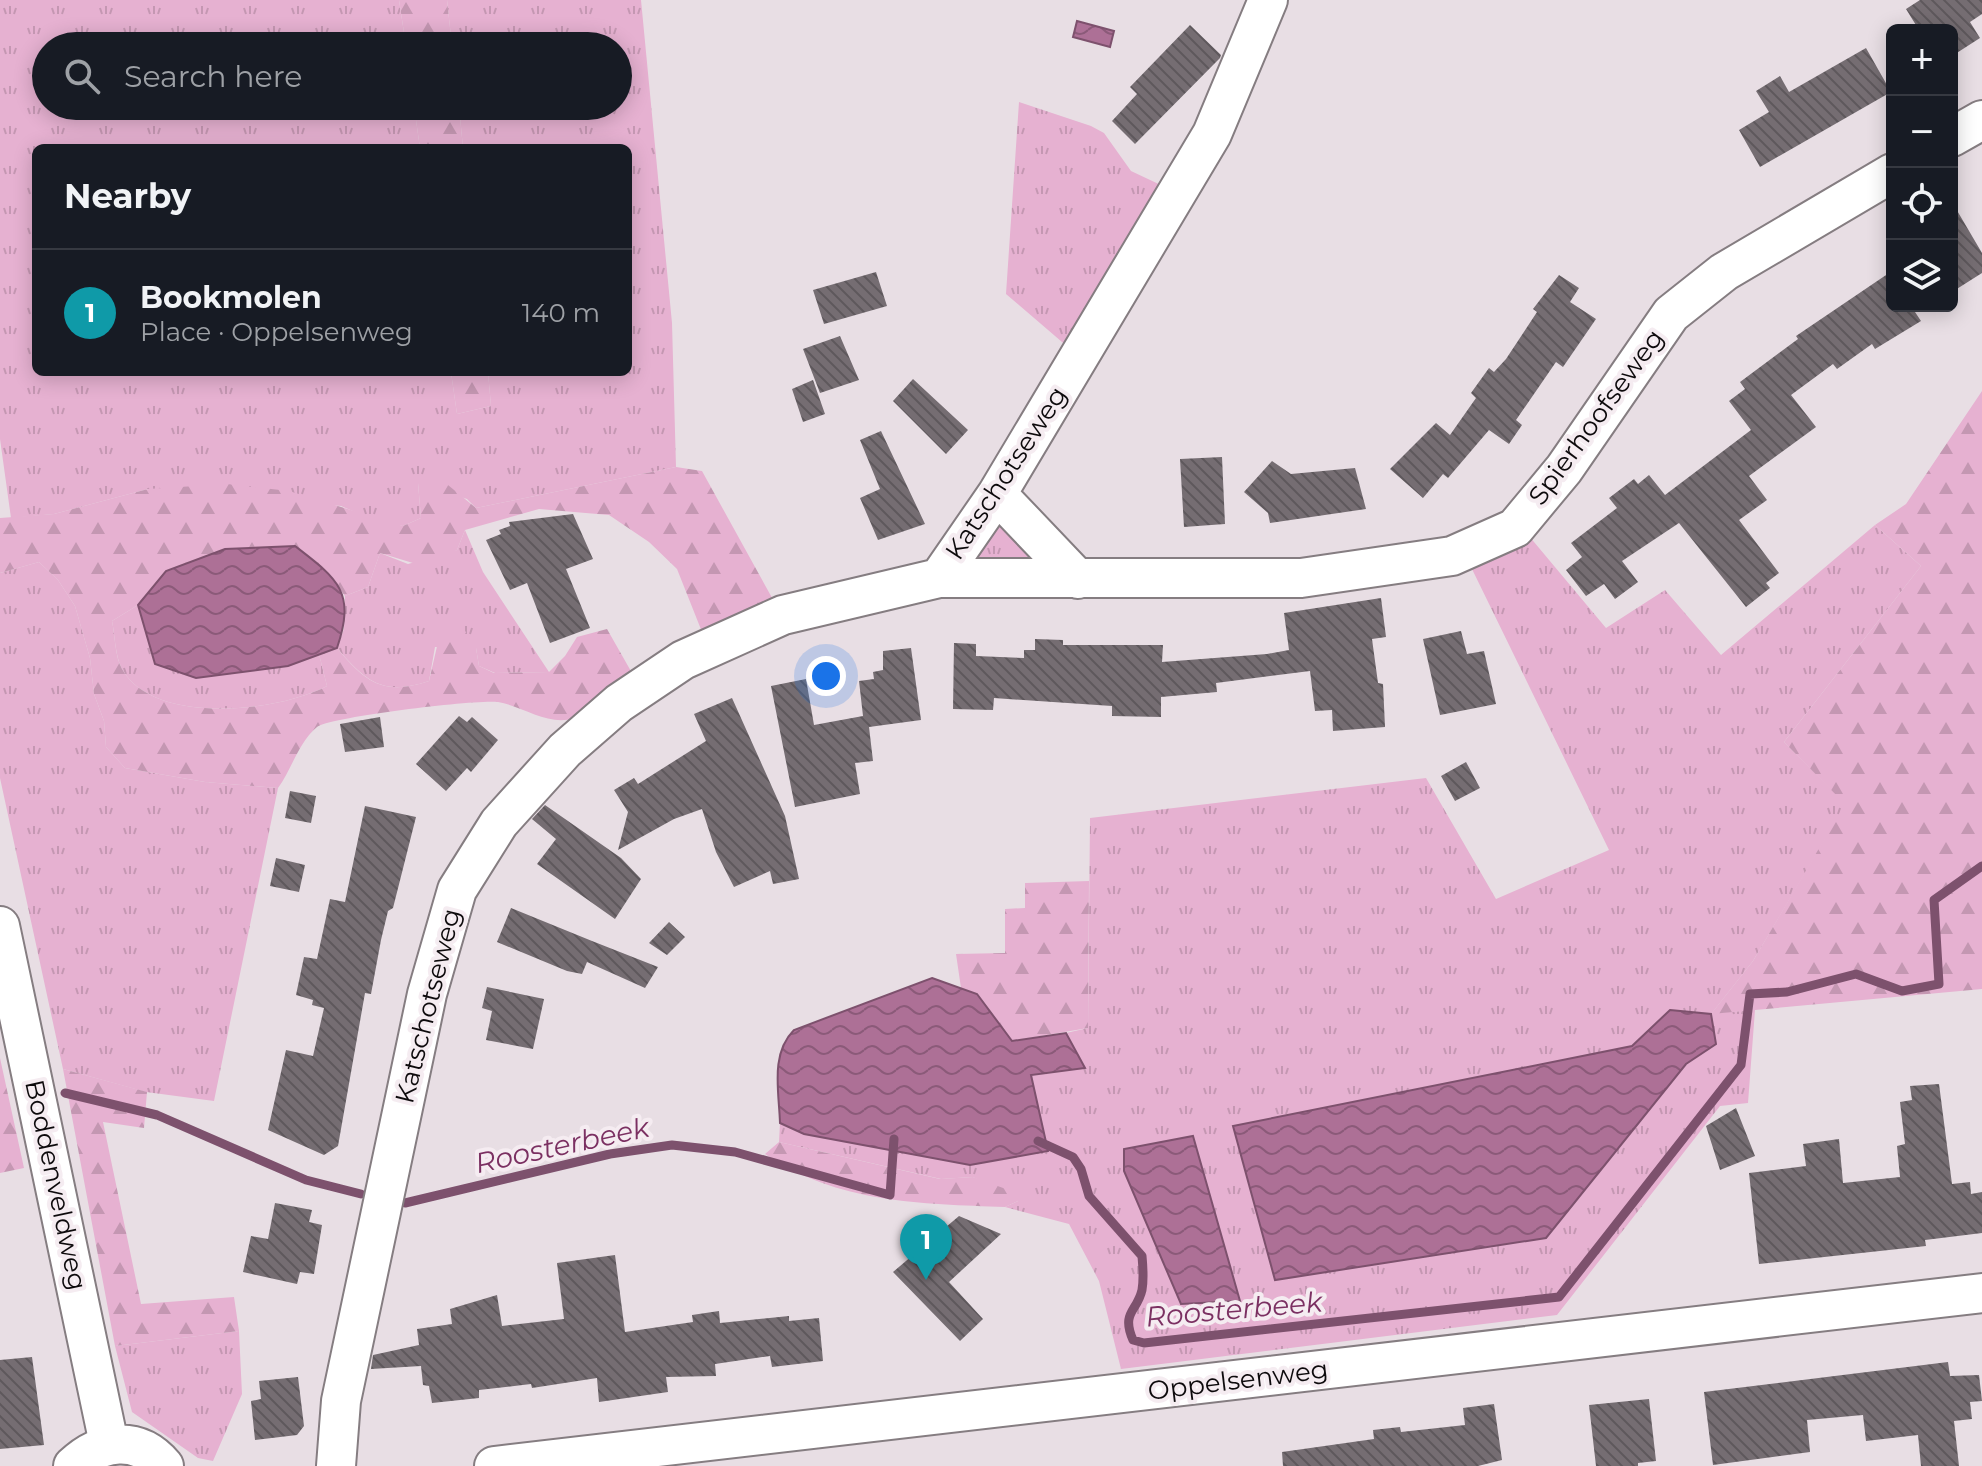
<!DOCTYPE html>
<meta charset="utf-8">
<style>
body{margin:0;font-family:Montserrat,sans-serif;background:#242831;color:#f1f3f6}
.controls{position:absolute;right:24px;top:24px;display:grid;overflow:hidden;border-radius:12px;box-shadow:0 4px 20px #0003}
.controls button{width:72px;height:72px;display:grid;place-items:center;padding:0;border:0;border-bottom:2px solid #363941;background:#171b24;color:#f1f3f6;font:40px sans-serif}
.you{position:absolute;left:826px;top:676px;width:28px;height:28px;margin:-20px;border:6px solid #fff;border-radius:50%;background:#1a73e8;box-shadow:0 0 0 12px #1a73e833}
.badge{display:grid;place-items:center;width:52px;height:52px;border-radius:50%;background:#b45309;color:#fff;font-size:26px;font-weight:700}
.pin{position:absolute;translate:-50% -66px;filter:drop-shadow(0 2px 4px #0008)}
.pin::after{content:'';position:absolute;top:42px;width:28px;height:24px;background:inherit;clip-path:polygon(0 0,100% 0,50% 100%)}
.list{margin:0;padding:0;list-style:none}
h2{display:flex;justify-content:space-between;align-items:center;height:104px;margin:0;padding:0 32px;font-size:34px}
h2 small{font-size:26px;font-weight:400;color:#9ea1a6}
.list li{display:grid;grid-template-columns:52px 1fr auto;gap:24px;align-items:center;box-sizing:border-box;height:128px;padding:0 32px;border-top:2px solid #363941}
.list b{display:block;font-size:30px;white-space:nowrap}
.list p{margin:0;font-size:26px;white-space:nowrap;color:#9ea1a6}
.list em{font-size:26px;font-style:normal;color:#9ea1a6}
.icon{flex:none;width:44px;height:44px;fill:none;stroke:currentColor;stroke-width:2;stroke-linecap:round;stroke-linejoin:round}
.map{position:relative;flex:none;width:1982px;height:1466px;overflow:hidden}
.search{position:absolute;background:#171b24;box-shadow:0 4px 20px #0003;left:32px;top:32px;width:600px;height:88px;display:flex;align-items:center;gap:20px;box-sizing:border-box;padding:0 28px;border-radius:44px;color:#9ea1a6;font-size:30px}
.panel{position:absolute;background:#171b24;box-shadow:0 4px 20px #0003;left:32px;top:144px;width:600px;height:232px;border-radius:12px}
.map>svg:first-child{display:block}
.grass{fill:url(#grass-tufts);fill-rule:evenodd}
.forest{fill:url(#forest-firs)}
.water{fill:url(#water-waves);stroke:#7d516d;stroke-width:2}
.lines{fill:none;stroke-linecap:round;stroke-linejoin:round}
.stream{stroke:#7d516d;stroke-width:9}
.building{fill:url(#building-back-hatch)}
.minor-casing{stroke:#857d81;stroke-width:42}
.minor{stroke:#fff;stroke-width:38}
.labels{text-anchor:middle;dominant-baseline:central;stroke-width:8;stroke-linejoin:round;paint-order:stroke}
.street-label{font-size:26px;fill:#0d0a0c;stroke:#f5ecf1}
.water-label{font-size:28px;font-style:italic;fill:#7b3062;stroke:#f5ecf1}
</style>
<div class="map">
<svg width="1982" height="1466" viewBox="0 0 1982 1466">
<defs>
<pattern id="grass-tufts" width="24" height="20" patternUnits="userSpaceOnUse" patternTransform="scale(2)"><rect width="24" height="20" fill="#e6b1d1"/><path d="M3 7l-1-3M5 7V3M7 7l1-3M15 17l-1-3M17 17v-4M19 17l1-3" fill="none" stroke="#c497b2"/></pattern>
<pattern id="forest-firs" width="22" height="20" patternUnits="userSpaceOnUse" patternTransform="scale(2)"><rect width="22" height="20" fill="#e6b1d1"/><path d="M5 1l3.5 6h-7zM16 11l3.5 6h-7z" fill="#c497b2"/></pattern>
<pattern id="water-waves" width="16" height="10" patternUnits="userSpaceOnUse" patternTransform="scale(2)"><rect width="16" height="10" fill="#ad7096"/><path d="M0 5q4-4 8 0t8 0" fill="none" stroke="#8b5a79"/></pattern>
<pattern id="building-back-hatch" width="6" height="6" patternUnits="userSpaceOnUse" patternTransform="scale(2)"><rect width="6" height="6" fill="#756d72"/><path d="M-1 5l2 2M0 0l6 6M5-1l2 2" fill="none" stroke="#5e585c"/></pattern>
</defs>
<rect width="100%" height="100%" fill="#e8dee4"/>
<path class="grass" d="M 0,0 L 399,0 L 406,46 L 46,46 L 46,106 L 414,106 L 420,148 L 36,148 L 36,372 L 451,372 L 457,414 L 491,406 L 488,372 L 628,372 L 628,148 L 463,148 L 459,106 L 618,106 L 618,46 L 452,46 L 447,0 L 641,0 L 672,323 L 676,467 L 476,508 L 467,499 L 418,483 L 421,518 L 403,526 L 376,521 L 341,506 L 148,489 L 54,514 L 11,518 L 0,439 Z
M 1019,102 L 1091,126 L 1104,133 L 1131,171 L 1165,187 L 1069,348 L 1006,294 Z
M 992,515 L 1041,563 L 962,561 Z
M 1875,525 L 1921,566 L 1784,742 L 1846,804 L 1753,961 L 1712,1013 L 1755,1010 L 1748,1103 L 1720,1106 L 1557,1315 L 1121,1369 L 1099,1281 L 1069,1224 L 1005,1207 L 1018,1201 L 973,1177 L 941,1179 L 779,1142 L 780,1123 L 804,1134 L 970,1165 L 1031,1075 L 1084,1068 L 1066,1033 L 1088,1028 L 1090,818 L 1426,778 L 1496,899 L 1609,850 L 1471,567 L 1529,536 L 1606,628 L 1665,590 L 1721,655 ZM 1716,1044 L 1686,1064 L 1233,1126 L 1632,1046 Z
M 465,530 L 483,572 L 549,672 L 495,673 L 479,666 L 476,648 L 435,647 L 429,681 C 384,696 367,683 337,648 L 344,629 L 345,596 L 368,587 L 380,553 L 408,564 L 457,550 Z
M 39,562 L 58,580 L 75,606 L 90,658 L 94,694 L 104,721 L 106,747 L 125,768 L 205,782 L 278,788 L 214,1101 L 146,1092 L 63,1069 L 0,778 L 0,573 Z
M 138,605 L 155,664 L 196,678 L 288,666 L 319,654 L 327,686 C 278,712 154,726 122,669 C 115,656 115,635 112,621 Z
M 239,1331 L 242,1394 L 213,1461 L 198,1458 L 132,1412 L 115,1346 Z"/>
<path class="forest" d="M 399,0 L 447,0 L 452,46 L 406,46 Z
M 414,106 L 459,106 L 463,148 L 420,148 Z
M 451,372 L 488,372 L 491,406 L 457,414 Z
M 1982,391 L 1982,989 L 1711,1014 L 1753,961 L 1845,804 L 1784,742 L 1921,566 L 1875,525 L 1906,504 Z
M 676,467 L 702,471 L 776,605 L 704,637 L 677,569 L 649,542 L 609,515 L 539,509 L 465,530 L 457,550 L 426,567 L 380,553 L 368,587 L 345,596 L 325,570 L 166,571 L 138,605 L 112,621 C 115,635 115,657 122,669 C 154,726 278,712 327,686 L 319,654 L 337,648 C 366,683 384,696 429,681 L 441,629 L 460,623 L 476,648 L 479,666 L 494,673 L 549,672 L 565,656 L 577,637 L 607,629 L 632,673 C 615,686 594,711 574,718 C 550,727 522,706 498,702 C 477,699 329,717 317,727 C 298,743 292,769 278,788 L 205,782 L 125,768 L 106,747 L 104,721 L 94,694 L 90,658 L 75,606 L 58,580 L 39,562 L 0,573 L 0,518 L 54,514 L 148,489 L 227,484 L 289,491 L 403,526 L 421,518 L 418,483 L 437,476 L 476,508 Z
M 1089,881 L 1088,1028 L 1012,1041 L 977,995 L 961,988 L 956,954 L 1005,953 L 1005,909 L 1025,908 L 1025,883 Z
M 0,1058 L 24,1168 L 0,1173 Z
M 63,1069 L 147,1092 L 144,1128 L 103,1122 L 141,1304 L 234,1297 L 239,1331 L 115,1346 Z
M 779,1142 L 940,1179 L 973,1177 L 1014,1192 L 1018,1201 L 1005,1207 C 921,1204 837,1203 765,1154 Z"/>
<path class="water" d="M 1077,21 L 1114,31 L 1110,47 L 1073,37 Z
M 295,546 C 338,579 356,592 337,648 L 288,666 L 196,678 L 155,664 L 138,605 L 166,571 L 225,549 Z
M 932,978 L 977,994 L 1012,1041 L 1066,1033 L 1085,1068 L 1031,1075 L 1048,1151 L 970,1165 L 804,1134 L 780,1123 C 779,1091 770,1054 794,1030 Z
M 1670,1010 L 1711,1014 L 1716,1044 L 1686,1064 L 1546,1238 L 1275,1280 L 1233,1126 L 1632,1046 Z
M 1193,1136 L 1240,1301 L 1181,1304 L 1124,1171 L 1124,1149 Z"/>
<g class="lines">
<path class="stream" d="M 65,1093 L 157,1115 L 306,1180 L 361,1194
M 1038,1141 L 1073,1157 L 1081,1169 L 1089,1196 L 1142,1256 C 1143,1267 1144,1279 1142,1290 C 1137,1312 1121,1312 1133,1340 L 1144,1343 L 1559,1297 L 1741,1065 L 1750,994 L 1787,992 L 1856,974 L 1902,991 L 1939,984 L 1934,900 L 1982,866
M 405,1203 L 610,1154 L 672,1145 L 735,1152 L 890,1195 L 894,1139"/>
</g>
<path class="building" d="M 1920,0 L 1982,0 L 1982,14 L 1970,22 L 1980,38 L 1952,56 L 1952,30 L 1919,30 L 1906,9 Z
M 1190,25 L 1221,55 L 1220,58 L 1135,144 L 1112,121 L 1137,94 L 1130,87 Z
M 1866,48 L 1891,92 L 1760,167 L 1739,130 L 1769,112 L 1756,91 L 1780,76 L 1789,92 Z
M 1952,202 L 1982,253 L 1982,273 L 1952,292 Z
M 1892,271 L 1892,306 L 1911,306 L 1921,321 L 1875,349 L 1872,344 L 1837,369 L 1833,364 L 1791,395 L 1816,427 L 1749,476 L 1767,500 L 1739,520 L 1779,573 L 1766,583 L 1770,588 L 1746,607 L 1679,523 L 1622,561 L 1638,582 L 1615,599 L 1604,584 L 1586,596 L 1566,570 L 1582,557 L 1571,543 L 1617,508 L 1609,498 L 1634,479 L 1638,484 L 1649,475 L 1665,495 L 1751,430 L 1729,401 L 1745,389 L 1740,382 L 1798,339 L 1796,336 Z
M 876,272 L 887,306 L 824,324 L 813,290 Z
M 1559,275 L 1579,288 L 1570,302 L 1596,319 L 1563,367 L 1556,362 L 1516,420 L 1522,425 L 1509,444 L 1489,430 L 1448,478 L 1443,474 L 1423,498 L 1390,469 L 1436,423 L 1450,435 L 1476,398 L 1471,393 L 1489,368 L 1494,372 L 1506,359 L 1537,312 L 1533,309 Z
M 840,336 L 859,380 L 820,393 L 803,349 Z
M 913,379 L 968,430 L 946,454 L 893,401 Z
M 813,380 L 825,414 L 803,422 L 792,389 Z
M 881,431 L 925,524 L 878,540 L 860,498 L 880,489 L 860,440 Z
M 1222,457 L 1225,524 L 1184,527 L 1180,459 Z
M 1272,461 L 1291,474 L 1355,468 L 1366,509 L 1270,523 L 1268,513 L 1244,492 Z
M 573,514 L 593,559 L 566,569 L 590,628 L 550,643 L 527,583 L 510,590 L 486,540 L 501,534 L 499,530 L 510,526 L 509,522 Z
M 1381,598 L 1386,637 L 1372,639 L 1378,683 L 1383,684 L 1385,727 L 1333,731 L 1332,710 L 1315,711 L 1310,671 L 1216,683 L 1217,692 L 1161,697 L 1161,717 L 1112,716 L 1112,706 L 994,698 L 993,710 L 953,709 L 954,643 L 976,644 L 976,656 L 1024,658 L 1024,650 L 1035,650 L 1035,639 L 1063,640 L 1063,645 L 1163,645 L 1162,662 L 1267,654 L 1289,650 L 1284,613 Z
M 1461,631 L 1467,654 L 1484,651 L 1496,704 L 1440,715 L 1423,639 Z
M 911,648 L 921,720 L 869,727 L 873,761 L 855,763 L 860,794 L 795,807 L 771,686 L 806,679 L 814,725 L 863,716 L 859,681 L 874,679 L 873,672 L 883,670 L 883,651 Z
M 732,698 L 785,816 L 799,879 L 773,884 L 770,871 L 734,887 L 716,852 L 702,809 L 674,819 L 618,850 L 628,812 L 614,790 L 634,778 L 638,784 L 706,741 L 694,714 Z
M 459,716 L 467,722 L 472,717 L 498,740 L 471,772 L 467,768 L 446,791 L 416,764 Z
M 380,717 L 384,747 L 345,752 L 340,724 Z
M 1466,762 L 1480,788 L 1455,801 L 1441,776 Z
M 290,791 L 316,796 L 311,823 L 285,818 Z
M 545,805 L 621,858 L 641,879 L 615,919 L 537,864 L 556,839 L 532,819 Z
M 365,806 L 416,817 L 393,908 L 388,911 L 381,940 L 371,994 L 365,993 L 338,1146 L 324,1155 L 268,1130 L 286,1050 L 313,1056 L 324,1008 L 312,1005 L 313,1000 L 296,995 L 304,957 L 317,959 L 330,899 L 345,902 Z
M 276,858 L 305,865 L 299,892 L 270,886 Z
M 511,908 L 592,941 L 658,967 L 645,988 L 587,962 L 582,974 L 567,971 L 497,942 Z
M 669,922 L 685,937 L 667,955 L 649,943 Z
M 487,987 L 544,999 L 533,1049 L 486,1040 L 492,1011 L 482,1008 Z
M 1939,1084 L 1952,1184 L 1970,1182 L 1971,1194 L 1982,1192 L 1982,1233 L 1925,1240 L 1926,1246 L 1759,1264 L 1749,1173 L 1806,1166 L 1803,1144 L 1839,1139 L 1843,1183 L 1900,1177 L 1897,1146 L 1905,1144 L 1900,1102 L 1912,1100 L 1910,1086 Z
M 1736,1108 L 1755,1156 L 1720,1170 L 1706,1126 Z
M 275,1203 L 312,1210 L 309,1222 L 322,1225 L 314,1274 L 300,1272 L 297,1284 L 243,1272 L 251,1236 L 268,1239 Z
M 959,1216 L 1001,1234 L 949,1282 L 983,1319 L 960,1341 L 893,1272 Z
M 615,1255 L 625,1332 L 693,1322 L 692,1315 L 719,1311 L 720,1323 L 789,1316 L 789,1321 L 819,1318 L 823,1361 L 772,1367 L 770,1356 L 715,1364 L 716,1376 L 666,1377 L 668,1392 L 599,1402 L 597,1378 L 532,1388 L 531,1384 L 479,1390 L 479,1398 L 432,1403 L 429,1386 L 423,1385 L 421,1366 L 371,1369 L 373,1355 L 419,1345 L 417,1329 L 452,1324 L 450,1309 L 497,1295 L 502,1326 L 564,1319 L 557,1263 Z
M 32,1357 L 44,1445 L 0,1449 L 0,1360 Z
M 1948,1362 L 1950,1376 L 1979,1375 L 1982,1401 L 1970,1402 L 1972,1419 L 1954,1421 L 1959,1466 L 1921,1466 L 1918,1435 L 1866,1441 L 1863,1415 L 1807,1420 L 1810,1452 L 1713,1465 L 1704,1392 Z
M 298,1377 L 304,1426 L 297,1435 L 255,1440 L 251,1401 L 261,1399 L 259,1381 Z
M 1649,1399 L 1656,1461 L 1638,1463 L 1638,1466 L 1596,1466 L 1589,1405 Z
M 1494,1404 L 1502,1460 L 1478,1466 L 1283,1466 L 1282,1452 L 1374,1439 L 1373,1430 L 1400,1427 L 1401,1432 L 1465,1425 L 1463,1408 Z"/>
<g class="lines">
<g class="minor-casing">
<path id="minor" d="M 1952,137 L 1982,120
M 997,494 L 1078,579
M 939,578 L 1301,578 L 1452,556 L 1515,528 L 1564,469 L 1671,314 L 1724,272 L 1892,173
M 0,926 L 109,1444
M 73,1466 C 100,1440 138,1435 164,1466
M 336,1466 L 341,1401 L 427,994 L 457,890 L 499,823 L 565,750 L 619,703 L 683,660 L 783,615 L 939,578 L 997,494 L 1212,134 L 1268,0
M 494,1466 L 1982,1293"/>
</g>
<use href="#minor" class="minor"/>
</g>
<g class="labels">
<g class="street-label">
<text transform="translate(1596 417) rotate(-54)">Spierhoofseweg</text>
<text transform="translate(1006 473) rotate(-57)">Katschotseweg</text>
<text transform="translate(428 1006) rotate(-76)">Katschotseweg</text>
<text transform="translate(56 1185) rotate(78)">Boddenveldweg</text>
<text transform="translate(1238 1380) rotate(-7)">Oppelsenweg</text>
</g>
<g class="water-label">
<text transform="translate(562 1145) rotate(-12)">Roosterbeek</text>
<text transform="translate(1234 1309) rotate(-5)">Roosterbeek</text>
</g>
</g>
</svg>
<div class="controls">
<button>+</button>
<button>−</button>
<button><svg class="icon" aria-label="locate" viewBox="0 0 24 24"><circle cx="12" cy="12" r="6"/><path d="M12 2v4M12 18v4M2 12h4M18 12h4"/></svg></button>
<button><svg class="icon" aria-label="layers" viewBox="0 0 24 24"><path d="M12 4l9 5-9 5-9-5zM3 14l9 5 9-5"/></svg></button>
</div>
<div class="you"></div>
<div class="pin badge" style="left:926px;top:1280px;background:#0f9aa8">1</div>
<div class="search"><svg class="icon" aria-label="search" viewBox="0 0 24 24"><circle cx="10" cy="10" r="6"/><path d="M15 15l6 6"/></svg>Search here</div>
<section class="panel">
<h2>Nearby<small></small></h2>
<ul class="list">
<li><span class="badge" style="background:#0f9aa8">1</span><div><b>Bookmolen</b><p>Place · Oppelsenweg</p></div><em>140 m</em></li>
</ul>
</section>
</div>
